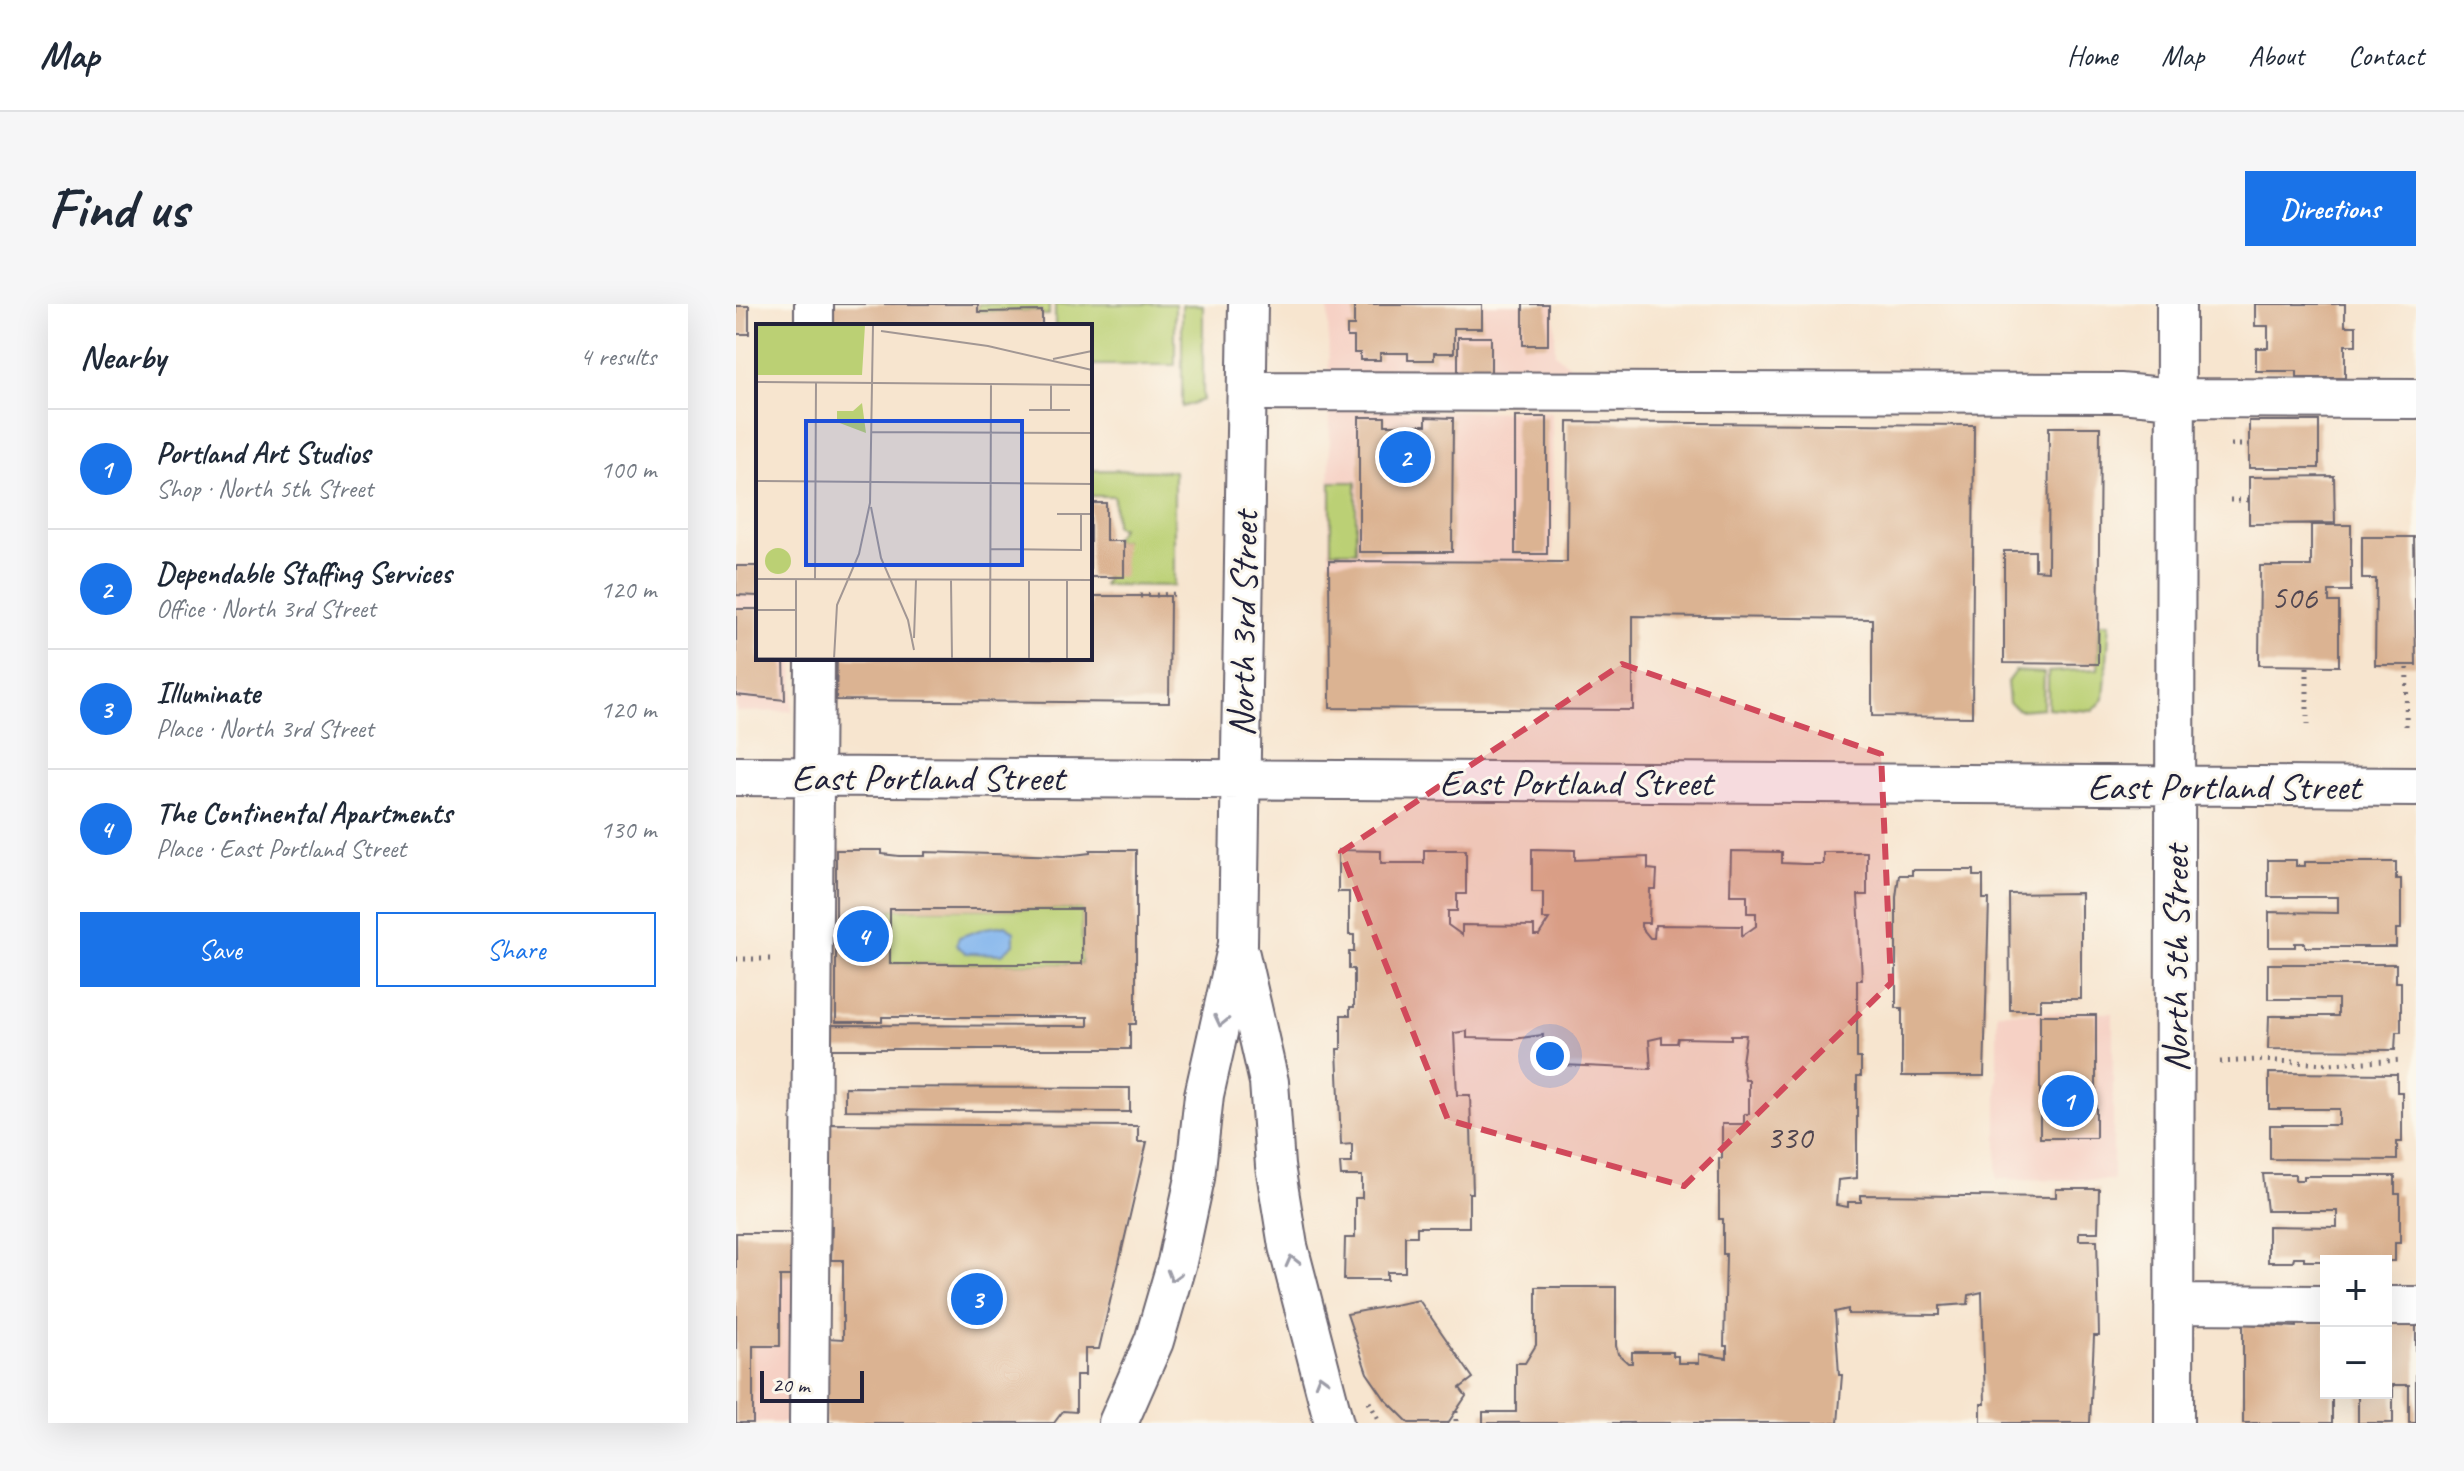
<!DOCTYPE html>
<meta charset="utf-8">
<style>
body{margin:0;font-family:Caveat,sans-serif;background:#f6f6f7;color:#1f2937}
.controls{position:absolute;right:24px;bottom:24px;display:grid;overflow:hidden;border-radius:0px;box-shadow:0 8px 32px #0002}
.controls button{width:72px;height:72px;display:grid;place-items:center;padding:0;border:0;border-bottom:2px solid #e0e1e3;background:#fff;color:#1f2937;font:40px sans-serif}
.scale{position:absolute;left:24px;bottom:20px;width:104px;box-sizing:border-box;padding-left:8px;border:4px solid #22223b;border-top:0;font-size:22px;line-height:28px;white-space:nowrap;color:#22223b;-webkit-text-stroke:6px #fbf7ec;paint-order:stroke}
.you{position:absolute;left:814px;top:752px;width:28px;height:28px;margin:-20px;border:6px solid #fff;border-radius:50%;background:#1a73e8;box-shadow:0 0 0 12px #1a73e833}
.badge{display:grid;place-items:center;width:52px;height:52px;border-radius:50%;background:#1a73e8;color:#fff;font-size:26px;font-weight:700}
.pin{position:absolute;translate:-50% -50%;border:4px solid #fff;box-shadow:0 2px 8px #0006}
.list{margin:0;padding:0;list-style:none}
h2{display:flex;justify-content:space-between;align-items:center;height:104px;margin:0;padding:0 32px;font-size:34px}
h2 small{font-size:26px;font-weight:400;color:#747a83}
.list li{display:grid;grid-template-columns:52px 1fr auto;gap:24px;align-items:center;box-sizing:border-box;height:120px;padding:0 32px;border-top:2px solid #e0e1e3}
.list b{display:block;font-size:30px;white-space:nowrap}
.list p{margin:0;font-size:26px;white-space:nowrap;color:#747a83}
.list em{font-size:26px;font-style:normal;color:#747a83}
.actions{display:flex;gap:16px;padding:24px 32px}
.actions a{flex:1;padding:18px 0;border:2px solid #1a73e8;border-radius:0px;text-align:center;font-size:28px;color:#1a73e8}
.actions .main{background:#1a73e8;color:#fff}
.map{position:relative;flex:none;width:1680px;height:1119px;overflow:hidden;border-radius:0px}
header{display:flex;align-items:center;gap:48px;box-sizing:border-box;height:112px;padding:0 40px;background:#fff;border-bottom:2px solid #e0e1e3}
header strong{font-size:38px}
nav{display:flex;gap:44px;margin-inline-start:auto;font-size:28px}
.intro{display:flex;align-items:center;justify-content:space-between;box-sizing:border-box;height:192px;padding:0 48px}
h1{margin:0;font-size:56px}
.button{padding:20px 36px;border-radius:0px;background:#1a73e8;color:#fff;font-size:28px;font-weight:700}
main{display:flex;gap:48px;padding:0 48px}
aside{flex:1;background:#fff;border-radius:0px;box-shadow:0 8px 32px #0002}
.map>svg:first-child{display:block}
.built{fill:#f6d1c5}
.green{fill:#bbd074;stroke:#6e7958;stroke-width:2}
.water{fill:#7fb3ed;stroke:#506a94;stroke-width:2}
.building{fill:#dbb392;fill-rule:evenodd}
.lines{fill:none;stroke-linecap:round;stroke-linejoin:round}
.minor-casing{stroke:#6d666f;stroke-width:42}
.path{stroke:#6d666f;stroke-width:5;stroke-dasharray:2 6;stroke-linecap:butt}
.minor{stroke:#fff;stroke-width:38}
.oneway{stroke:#9c9ca7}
.marked{fill:#d1495b;fill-opacity:0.2;stroke:#d1495b;stroke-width:6;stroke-dasharray:16 10;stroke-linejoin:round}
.labels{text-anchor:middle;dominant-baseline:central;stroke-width:6;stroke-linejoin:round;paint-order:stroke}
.number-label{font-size:34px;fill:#504651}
.street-label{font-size:38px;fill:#22223b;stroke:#fbf7ec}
.inset-road{fill:none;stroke:#a29794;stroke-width:2}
.view{fill:#1d4ed8;fill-opacity:0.15;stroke:#1d4ed8;stroke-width:4}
.inset-edge{fill:none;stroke:#22223b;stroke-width:4}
</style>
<header>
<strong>Map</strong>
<nav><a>Home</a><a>Map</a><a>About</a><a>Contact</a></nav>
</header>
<div class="intro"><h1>Find us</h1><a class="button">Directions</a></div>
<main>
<aside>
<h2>Nearby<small>4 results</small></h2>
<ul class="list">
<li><span class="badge">1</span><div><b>Portland Art Studios</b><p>Shop · North 5th Street</p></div><em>100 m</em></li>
<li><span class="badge">2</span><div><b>Dependable Staffing Services</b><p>Office · North 3rd Street</p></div><em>120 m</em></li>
<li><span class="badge">3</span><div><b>Illuminate</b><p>Place · North 3rd Street</p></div><em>120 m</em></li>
<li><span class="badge">4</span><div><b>The Continental Apartments</b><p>Place · East Portland Street</p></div><em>130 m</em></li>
</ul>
<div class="actions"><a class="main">Save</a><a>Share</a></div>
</aside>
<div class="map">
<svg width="1680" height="1119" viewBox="0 0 1680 1119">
<rect width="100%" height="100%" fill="#fbf7ec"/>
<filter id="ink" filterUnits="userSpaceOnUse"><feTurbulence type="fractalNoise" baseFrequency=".0125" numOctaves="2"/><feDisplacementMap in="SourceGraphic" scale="16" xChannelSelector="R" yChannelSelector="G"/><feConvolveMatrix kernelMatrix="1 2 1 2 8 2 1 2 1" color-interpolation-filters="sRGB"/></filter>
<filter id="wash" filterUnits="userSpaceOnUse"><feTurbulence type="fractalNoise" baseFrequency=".006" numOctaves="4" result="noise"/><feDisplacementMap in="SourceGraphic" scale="32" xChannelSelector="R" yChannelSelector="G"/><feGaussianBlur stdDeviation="1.8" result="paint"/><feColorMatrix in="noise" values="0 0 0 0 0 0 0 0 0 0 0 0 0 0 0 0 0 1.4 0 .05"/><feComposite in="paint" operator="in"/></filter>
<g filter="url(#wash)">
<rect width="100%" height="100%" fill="#f7e5cf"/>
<path class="built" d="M 592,0 L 819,0 L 819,49 L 847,74 L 593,74 Z
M 594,106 L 816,108 L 817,258 L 593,257 Z
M 0,261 L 22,261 L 22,354 L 58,354 L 56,407 L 0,408 Z
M 1261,708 L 1377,709 L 1377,876 L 1261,875 Z
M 0,929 L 58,929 L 58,1119 L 0,1119 Z"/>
<path class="green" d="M 242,0 L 313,0 L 313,11 L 306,11 L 305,7 L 242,8 Z
M 319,0 L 439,0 L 439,61 L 354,61 L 354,22 L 319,22 Z
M 446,1 L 467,1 L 467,96 L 446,103 Z
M 354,166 L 438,167 L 438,282 L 367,281 L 388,237 L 377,237 L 385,224 L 379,222 L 378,192 L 354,192 Z
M 595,178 L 620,178 L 620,247 L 595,247 Z
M 1364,319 L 1374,319 L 1368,395 L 1357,407 L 1312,404 L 1312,368 L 1362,365 Z
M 1279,367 L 1308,369 L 1307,404 L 1283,406 L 1273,399 L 1271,378 Z
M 154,605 L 346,605 L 346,660 L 154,660 Z"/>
<path class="water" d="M 270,621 L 278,628 L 278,640 L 266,650 L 230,649 L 220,641 L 223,633 L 249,624 Z"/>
<g id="blocks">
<path class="building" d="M 92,0 L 242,0 L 242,8 L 306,7 L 306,22 L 92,22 Z
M 612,0 L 746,0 L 746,24 L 718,24 L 718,49 L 698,49 L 698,56 L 672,56 L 672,49 L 644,49 L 644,56 L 624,56 L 624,49 L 618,49 L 618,33 L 611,33 L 611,22 L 618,22 L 618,3 Z
M 787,0 L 812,0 L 812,41 L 787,41 Z
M 1519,0 L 1609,0 L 1609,22 L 1620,22 L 1620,41 L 1609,41 L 1609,74 L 1561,74 L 1561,67 L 1520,67 L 1520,44 L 1532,44 L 1532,22 L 1519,22 Z
M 0,2 L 13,2 L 13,30 L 0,30 Z
M 722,33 L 755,33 L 755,72 L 722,72 Z
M 623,113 L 649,113 L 649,121 L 690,121 L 690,113 L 717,114 L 716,248 L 623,248 Z
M 779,113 L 811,113 L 811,250 L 779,250 Z
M 1513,117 L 1583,117 L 1583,164 L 1513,164 Z
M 832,118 L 1238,121 L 1236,413 L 1136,412 L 1136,315 L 897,312 L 897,406 L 594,404 L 593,257 L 831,258 Z
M 1313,123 L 1364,123 L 1362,360 L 1268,359 L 1268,247 L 1299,247 L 1299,266 L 1312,267 Z
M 1598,172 L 1599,219 L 1513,220 L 1513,173 Z
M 354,199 L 370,199 L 370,237 L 388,237 L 388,273 L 354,273 Z
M 1575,221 L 1615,221 L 1615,287 L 1593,287 L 1593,298 L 1603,298 L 1603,362 L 1523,361 L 1524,262 L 1575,262 Z
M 1626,233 L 1678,233 L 1680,361 L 1639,361 L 1640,275 L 1626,275 Z
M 0,262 L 22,262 L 22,292 L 0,291 Z
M 354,292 L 434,292 L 433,399 L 100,396 L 101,354 L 354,354 Z
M 0,305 L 22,305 L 22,354 L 48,354 L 49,396 L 0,391 Z
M 796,545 L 839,546 L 839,556 L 912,553 L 912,565 L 921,566 L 920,585 L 914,585 L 913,619 L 905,619 L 905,623 L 914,634 L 918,634 L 919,621 L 1006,622 L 1006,632 L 1020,622 L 1020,609 L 1011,609 L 1011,591 L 994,591 L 995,547 L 1046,548 L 1046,559 L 1068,560 L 1087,560 L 1087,548 L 1131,548 L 1131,591 L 1122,591 L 1126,676 L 1121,676 L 1121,754 L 1125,754 L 1125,772 L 1121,772 L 1121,874 L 1102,876 L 1100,901 L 1112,903 L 1112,898 L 1125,898 L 1125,891 L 1320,893 L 1320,885 L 1363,885 L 1362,928 L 1343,928 L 1343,936 L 1361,936 L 1363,1032 L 1358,1032 L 1354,1119 L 1245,1119 L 1245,1100 L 1249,1100 L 1246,988 L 1233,991 L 1232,1000 L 1204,1002 L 1204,1011 L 1112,1010 L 1112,1005 L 1099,1008 L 1103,1071 L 1106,1071 L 1102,1119 L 747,1119 L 747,1108 L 780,1108 L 780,1059 L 789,1059 L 800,1041 L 800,983 L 880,983 L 880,1042 L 882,1050 L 892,1059 L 896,1059 L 896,1048 L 937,1048 L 937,1052 L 942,1052 L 942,1059 L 963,1059 L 963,1050 L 991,1054 L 991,1042 L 988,1042 L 990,950 L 987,950 L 987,915 L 983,915 L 983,854 L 986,854 L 986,820 L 1008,820 L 1008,810 L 1013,810 L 1013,776 L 1009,776 L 1006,758 L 1010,731 L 995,731 L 995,735 L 942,734 L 941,739 L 926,739 L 926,733 L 913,736 L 915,765 L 804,760 L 807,731 L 778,735 L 731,734 L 731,727 L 718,729 L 721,791 L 734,791 L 737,889 L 733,889 L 733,923 L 681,923 L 681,932 L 669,932 L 669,968 L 651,968 L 651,976 L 608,976 L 609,934 L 619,934 L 619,894 L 626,894 L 626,872 L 605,872 L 604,859 L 616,859 L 616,840 L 605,841 L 601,745 L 605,745 L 605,711 L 614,711 L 614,703 L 618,703 L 618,665 L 613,665 L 613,648 L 618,648 L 618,631 L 613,631 L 613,588 L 602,588 L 602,546 L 645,547 L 645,559 L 688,559 L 688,546 L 730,546 L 730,590 L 721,590 L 721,607 L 712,607 L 712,621 L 726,631 L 726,621 L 798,622 L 798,631 L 803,631 L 813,615 L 807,615 L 807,588 L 796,588 Z
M 100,546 L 146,546 L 146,550 L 163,552 L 189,552 L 189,548 L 329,552 L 354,549 L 354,546 L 400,546 L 400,720 L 394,720 L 394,745 L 95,745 L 96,721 L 352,722 L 352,713 L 146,713 L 146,718 L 100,718 ZM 154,605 L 346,605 L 346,660 L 154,660 Z
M 1532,556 L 1560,556 L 1560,562 L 1569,562 L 1569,558 L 1660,558 L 1660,575 L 1665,575 L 1665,625 L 1660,625 L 1660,643 L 1569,643 L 1569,639 L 1559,639 L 1559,643 L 1533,643 L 1533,608 L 1602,609 L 1602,593 L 1532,593 Z
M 1176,566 L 1238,566 L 1238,572 L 1247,572 L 1247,595 L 1253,595 L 1248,772 L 1166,772 L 1166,704 L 1160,704 L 1160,593 L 1163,571 L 1176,571 Z
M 1345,589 L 1345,695 L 1304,695 L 1304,706 L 1274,706 L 1273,590 Z
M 1532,660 L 1660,660 L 1660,678 L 1665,678 L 1665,728 L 1660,728 L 1659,746 L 1532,745 L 1533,712 L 1602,712 L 1602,695 L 1532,695 Z
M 1304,711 L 1360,711 L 1360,834 L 1304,834 Z
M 1533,769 L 1661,770 L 1661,788 L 1666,788 L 1666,838 L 1661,838 L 1661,856 L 1534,855 L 1534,821 L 1603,821 L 1603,805 L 1533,805 Z
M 109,783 L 394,784 L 394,808 L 109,806 Z
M 91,820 L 402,822 L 402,838 L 411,838 L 363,1045 L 349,1045 L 349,1071 L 340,1071 L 340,1108 L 327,1107 L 318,1119 L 90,1119 L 90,1034 L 107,1035 L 107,956 L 95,956 L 96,922 L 87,922 Z
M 1527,870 L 1559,870 L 1559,876 L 1568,876 L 1568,872 L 1659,872 L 1659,890 L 1664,890 L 1664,939 L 1659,939 L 1659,957 L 1568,957 L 1568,953 L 1558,953 L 1557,958 L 1532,958 L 1532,922 L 1601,923 L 1601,907 L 1531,907 Z
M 0,929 L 58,929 L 58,972 L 44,972 L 44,1042 L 17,1042 L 17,1119 L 0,1119 Z
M 683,996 L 737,1074 L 724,1084 L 730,1092 L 712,1119 L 673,1119 L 649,1095 L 631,1069 L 611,1010 Z
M 1650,1017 L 1680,1017 L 1680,1119 L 1673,1119 L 1673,1081 L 1657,1081 L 1657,1119 L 1622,1119 L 1622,1089 L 1650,1089 Z
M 1561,1019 L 1590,1019 L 1590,1089 L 1596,1089 L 1596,1119 L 1507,1119 L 1507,1020 L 1561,1023 Z"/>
</g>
</g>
<g filter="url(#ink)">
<use href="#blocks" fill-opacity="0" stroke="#6d666f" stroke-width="2"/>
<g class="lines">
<g class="minor-casing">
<path id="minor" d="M 78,0 L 78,22
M 511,87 L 1384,89 L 1439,94 L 1680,95
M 0,472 L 1680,483
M 504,651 L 533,778 L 539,862 L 552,942 L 598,1119
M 1438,1000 L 1590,1001
M 1650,1002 L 1680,1002
M 73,1119 L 79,354
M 382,1119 L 418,1037 L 441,958 L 459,874 L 468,791 L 502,640 L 512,0
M 1438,1119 L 1440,0"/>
</g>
<path class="path" d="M 1495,141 L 1513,141
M 1494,196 L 1513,196
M 404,292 L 441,290
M 1571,421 L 1571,361
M 1670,422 L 1671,361
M 0,655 L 34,655
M 1484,758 L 1523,756 L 1593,760 L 1667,756
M 633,1098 L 644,1119
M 720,1107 L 720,1119"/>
<use href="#minor" class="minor"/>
</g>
<defs><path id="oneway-chevron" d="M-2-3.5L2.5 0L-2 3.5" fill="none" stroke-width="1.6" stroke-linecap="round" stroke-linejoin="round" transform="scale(2)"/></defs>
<g class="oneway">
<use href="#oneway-chevron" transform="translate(485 717) rotate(103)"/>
<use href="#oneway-chevron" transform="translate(556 957) rotate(-104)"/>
<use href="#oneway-chevron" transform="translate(437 972) rotate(106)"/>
<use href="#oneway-chevron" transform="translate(585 1076) rotate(-106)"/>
</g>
</g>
<path class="marked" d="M 886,360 L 1145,450 L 1155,679 L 948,882 L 712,816 L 605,548 Z"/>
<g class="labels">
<g class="number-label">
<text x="1558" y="293">506</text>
<text x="1053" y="833">330</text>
</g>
<g class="street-label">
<text transform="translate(507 320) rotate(-89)">North 3rd Street</text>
<text x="192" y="473">East Portland Street</text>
<text x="840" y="478">East Portland Street</text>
<text x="1488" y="482">East Portland Street</text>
<text transform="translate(1439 655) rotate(-90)">North 5th Street</text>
</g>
</g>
<g transform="translate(20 20)">
<rect width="336" height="336" fill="#f7e5cf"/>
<path d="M 0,1 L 109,1 L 106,51 L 0,51 ZM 106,79 L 110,109 L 81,98 L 81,87 L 97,87 ZM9 237a13 13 0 1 1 26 0a13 13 0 1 1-26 0Z" fill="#bbd074"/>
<path class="inset-road" d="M 125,7 L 232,22 L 336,46M 297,35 L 336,27M 0,58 L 336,61M 273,86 L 314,86M 295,86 L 295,61M 115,108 L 336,109M 0,157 L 336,160M 115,183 L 125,234 L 152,296 L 158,326M 301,190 L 336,190M 235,225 L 325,226 L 325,190M 267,226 L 267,159M 0,255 L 336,256M 59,255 L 60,59M 195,256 L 196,334M 273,256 L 273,334M 311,256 L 311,335M 0,286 L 40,286M 158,314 L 160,256M 0,334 L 313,335M 40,334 L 40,255M 234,334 L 235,60M 78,335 L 81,281 L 103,230 L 114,179 L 117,1"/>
<path class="view" d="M 50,97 L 266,97 L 266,241 L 50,241 Z"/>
<rect width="336" height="336" class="inset-edge"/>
</g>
</svg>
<div class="controls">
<button>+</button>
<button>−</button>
</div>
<div class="scale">20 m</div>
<div class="you"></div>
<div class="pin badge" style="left:1332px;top:797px">1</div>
<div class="pin badge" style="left:669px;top:153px">2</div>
<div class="pin badge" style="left:241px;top:995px">3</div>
<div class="pin badge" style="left:127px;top:632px">4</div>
</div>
</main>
